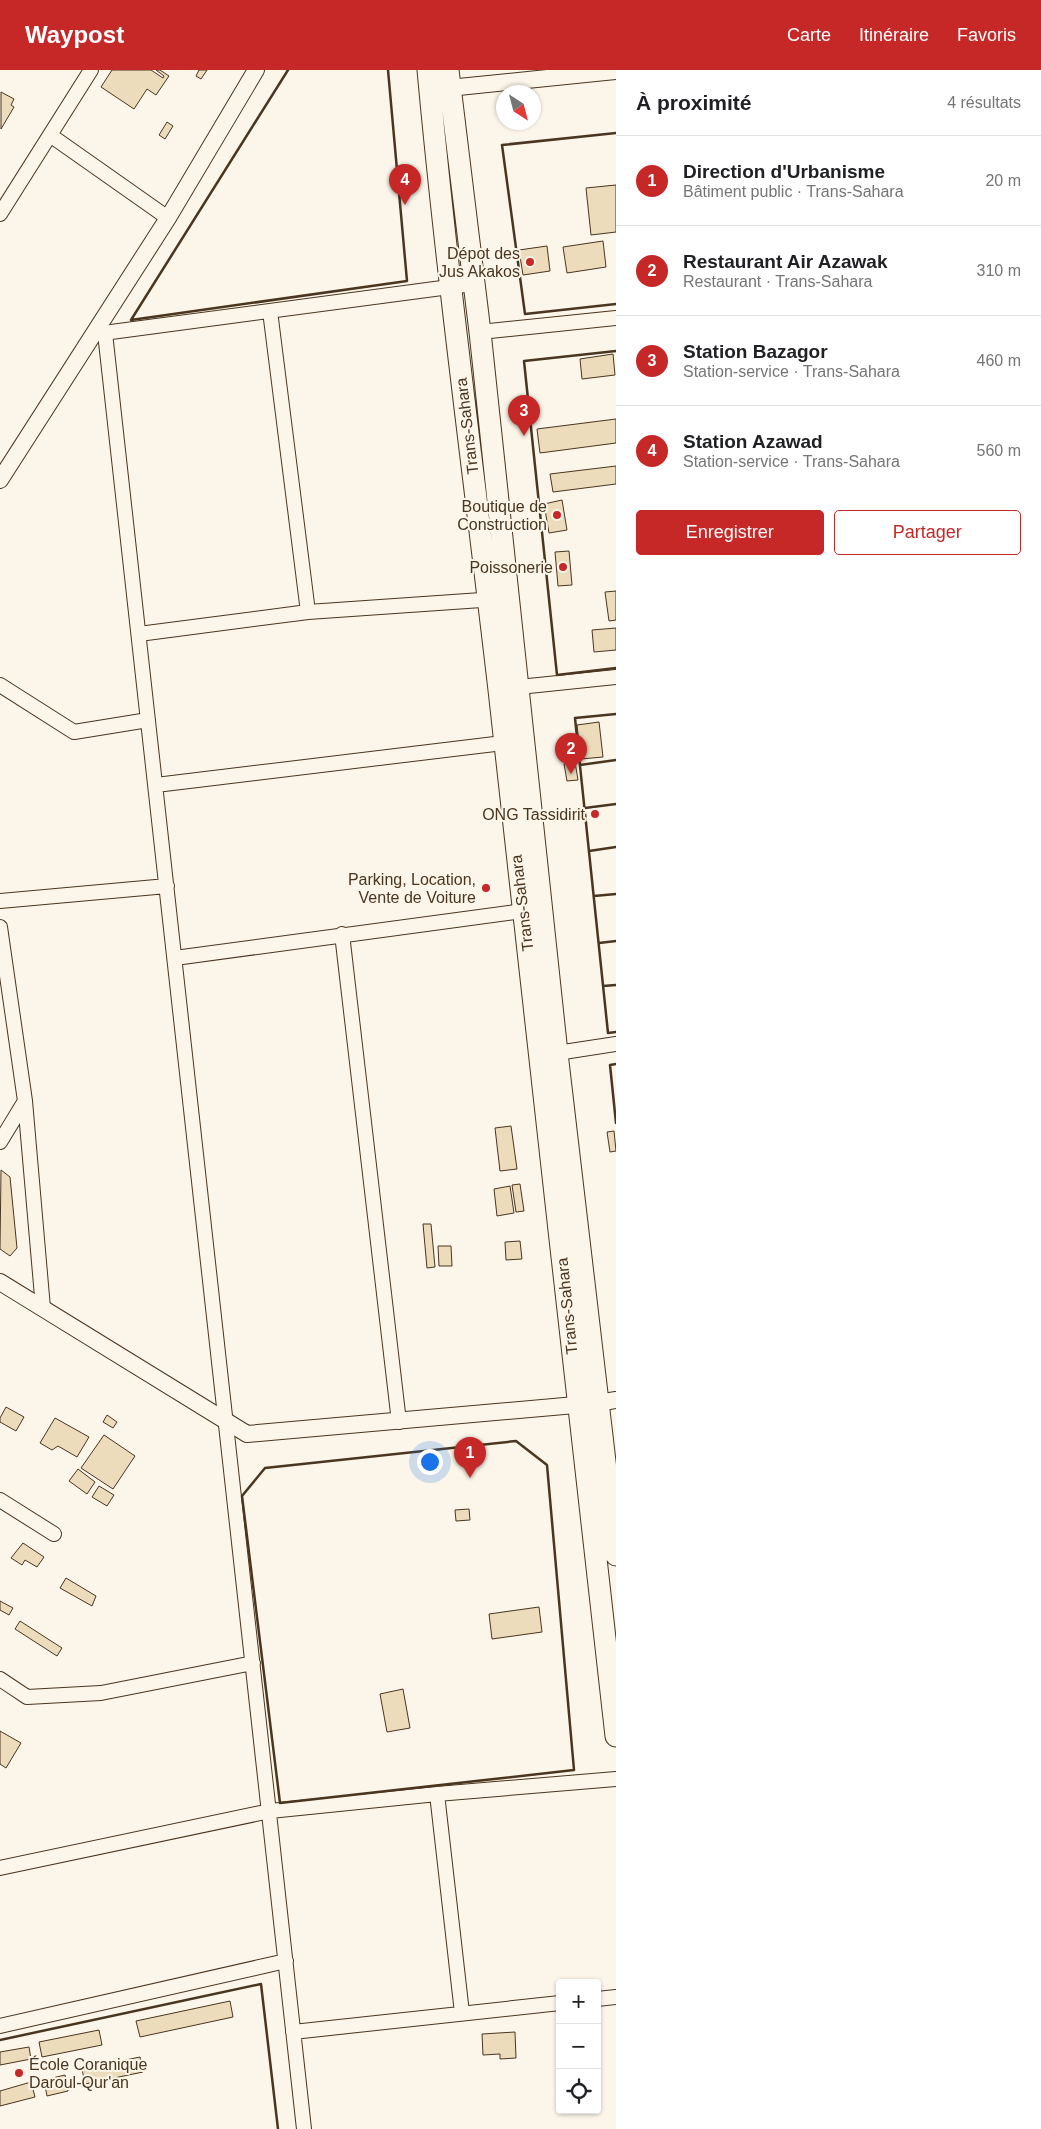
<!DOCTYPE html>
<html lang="fr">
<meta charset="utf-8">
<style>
body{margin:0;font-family:Helvetica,sans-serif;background:#f2f2f2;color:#202124}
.controls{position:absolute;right:15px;bottom:15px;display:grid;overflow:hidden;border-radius:5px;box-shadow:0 1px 4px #0004}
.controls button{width:45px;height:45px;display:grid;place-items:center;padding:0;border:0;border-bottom:1px solid #e0e0e0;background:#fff;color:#202124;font:25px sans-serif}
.compass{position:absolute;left:496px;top:15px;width:45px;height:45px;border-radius:50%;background:#fff;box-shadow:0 1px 4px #0004;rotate:144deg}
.you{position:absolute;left:429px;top:1391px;width:18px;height:18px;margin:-12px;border:4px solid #fff;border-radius:50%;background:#1a73e8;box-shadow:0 0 0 8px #1a73e833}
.badge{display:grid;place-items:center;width:32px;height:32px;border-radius:50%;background:#c62828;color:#fff;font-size:16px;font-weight:700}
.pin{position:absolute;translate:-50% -41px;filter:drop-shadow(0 1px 2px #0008)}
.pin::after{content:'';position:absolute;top:26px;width:18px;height:15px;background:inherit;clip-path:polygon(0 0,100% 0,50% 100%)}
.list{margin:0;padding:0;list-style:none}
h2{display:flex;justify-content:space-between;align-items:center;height:65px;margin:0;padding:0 20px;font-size:21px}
h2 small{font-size:16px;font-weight:400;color:#757577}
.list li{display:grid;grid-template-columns:32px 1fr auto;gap:15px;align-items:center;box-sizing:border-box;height:90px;padding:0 20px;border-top:1px solid #e0e0e0}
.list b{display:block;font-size:19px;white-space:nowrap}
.list p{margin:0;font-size:16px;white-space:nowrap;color:#757577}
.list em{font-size:16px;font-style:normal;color:#757577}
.actions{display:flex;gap:10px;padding:15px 20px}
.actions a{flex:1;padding:11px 0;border:1px solid #c62828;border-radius:5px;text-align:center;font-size:18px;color:#c62828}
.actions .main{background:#c62828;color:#fff}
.icon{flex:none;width:28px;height:28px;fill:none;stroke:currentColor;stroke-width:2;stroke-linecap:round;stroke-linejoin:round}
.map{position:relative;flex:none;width:616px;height:2059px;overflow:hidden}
header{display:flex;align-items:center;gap:30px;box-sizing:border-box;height:70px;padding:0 25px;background:#c62828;color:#fff}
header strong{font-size:24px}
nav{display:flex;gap:28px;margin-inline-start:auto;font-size:18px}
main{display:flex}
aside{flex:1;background:#fff}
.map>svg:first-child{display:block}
.building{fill:#ecdcbc;stroke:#4a3520}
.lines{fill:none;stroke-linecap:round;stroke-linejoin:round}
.minor-casing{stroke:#4a3520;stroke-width:16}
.tertiary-casing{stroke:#4a3520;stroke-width:18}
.primary-casing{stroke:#4a3520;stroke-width:23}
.minor{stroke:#fbf6e9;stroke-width:14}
.tertiary{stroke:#fbf6e9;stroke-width:16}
.primary{stroke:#fbf6e9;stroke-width:21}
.wall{stroke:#4a3520;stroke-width:2.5}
.poi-dot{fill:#c62828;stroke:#fbf6e9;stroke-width:2}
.labels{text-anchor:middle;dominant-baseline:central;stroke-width:4;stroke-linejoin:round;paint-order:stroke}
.poi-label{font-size:16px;fill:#4a3520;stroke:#fbf6e9;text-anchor:end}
.street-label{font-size:16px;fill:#4a3520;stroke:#fbf6e9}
</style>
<header>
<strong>Waypost</strong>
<nav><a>Carte</a><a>Itinéraire</a><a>Favoris</a></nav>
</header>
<main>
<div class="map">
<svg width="616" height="2059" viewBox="0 0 616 2059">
<rect width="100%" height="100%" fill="#fbf6e9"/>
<path class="building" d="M 112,0 L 151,0 L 163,8 L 164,6 L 156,0 L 160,0 L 169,6 L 156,25 L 147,19 L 134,39 L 101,17 Z
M 199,0 L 207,0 L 201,9 L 196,6 Z
M 1,22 L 14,29 L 11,35 L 14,37 L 1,59 Z
M 167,52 L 173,56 L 165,69 L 159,65 Z
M 616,115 L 616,162 L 591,165 L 586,118 Z
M 603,171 L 606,197 L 567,203 L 563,177 Z
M 547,176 L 550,201 L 523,205 L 519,180 Z
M 613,284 L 615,305 L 582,309 L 580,289 Z
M 616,349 L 616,373 L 540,383 L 537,359 Z
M 616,396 L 616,414 L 553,422 L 550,404 Z
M 562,430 L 567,460 L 549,463 L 544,434 Z
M 569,481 L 572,515 L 558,516 L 555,482 Z
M 616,521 L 616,550 L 609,551 L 605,522 Z
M 616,558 L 616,580 L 594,582 L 592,560 Z
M 599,652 L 603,687 L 581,689 L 577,655 Z
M 575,692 L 578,710 L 567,711 L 564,694 Z
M 511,1056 L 517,1099 L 500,1101 L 495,1058 Z
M 614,1061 L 616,1081 L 610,1082 L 607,1062 Z
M 1,1100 L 10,1107 L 17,1178 L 10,1186 L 0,1179 Z
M 520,1114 L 524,1141 L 516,1142 L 512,1115 Z
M 510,1116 L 514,1143 L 497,1146 L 494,1119 Z
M 423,1154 L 431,1154 L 435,1197 L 427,1198 Z
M 520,1171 L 522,1189 L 506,1190 L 505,1172 Z
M 438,1176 L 451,1176 L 452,1196 L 439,1196 Z
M 6,1337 L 24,1347 L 16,1361 L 0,1352 L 0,1348 Z
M 107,1345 L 117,1352 L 113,1358 L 103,1352 Z
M 55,1348 L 89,1367 L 77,1387 L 58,1376 L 52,1380 L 40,1373 Z
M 104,1365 L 135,1386 L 113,1419 L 81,1398 Z
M 78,1399 L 95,1412 L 87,1424 L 69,1411 Z
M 99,1416 L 114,1425 L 107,1436 L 92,1427 Z
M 469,1439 L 470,1450 L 456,1451 L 455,1440 Z
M 23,1473 L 44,1487 L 37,1497 L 25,1490 L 22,1495 L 11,1488 Z
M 66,1508 L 96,1526 L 92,1536 L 60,1518 Z
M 0,1531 L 13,1538 L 9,1545 L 0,1540 Z
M 539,1537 L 542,1562 L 492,1569 L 489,1544 Z
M 20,1551 L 62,1578 L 57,1586 L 15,1559 Z
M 403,1619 L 410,1658 L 387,1662 L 380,1624 Z
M 0,1661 L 21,1673 L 6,1698 L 0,1694 Z
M 230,1931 L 233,1947 L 140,1967 L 136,1951 Z
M 99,1960 L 102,1975 L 42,1987 L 39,1972 Z
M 515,1962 L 516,1988 L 500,1989 L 500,1984 L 483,1985 L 482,1964 Z
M 29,1977 L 31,1989 L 0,1995 L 0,1982 Z
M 140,1987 L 143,2002 L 85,2014 L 82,1999 Z
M 65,2005 L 68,2021 L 47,2026 L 44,2010 Z
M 31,2012 L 35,2027 L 0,2036 L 0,2021 Z"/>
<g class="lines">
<g class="minor-casing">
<path id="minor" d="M 50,65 L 168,148
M 0,144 L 91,0
M 270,241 L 308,542
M 480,262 L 616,248
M 105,263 L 304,2059
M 96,264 L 472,214
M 139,564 L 308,542 L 496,529
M 0,615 L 74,662 L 148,650
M 519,617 L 616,607
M 156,715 L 503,673
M 0,831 L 167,816
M 0,857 L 25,1031 L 43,1238
M 342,864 L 399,1352
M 175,888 L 523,841
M 557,983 L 616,974
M 0,1072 L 25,1031
M 0,1430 L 54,1464
M 0,1609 L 27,1627 L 101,1623 L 253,1593
M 437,1724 L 462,1943
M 0,1798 L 270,1741 L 437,1724 L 616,1709
M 597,1929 L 616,1927
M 0,1956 L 286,1891
M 293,1962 L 560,1933"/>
</g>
<g class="tertiary-casing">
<path id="tertiary" d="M 439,19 L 616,1
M 0,410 L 168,148 L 256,0
M 0,1212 L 247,1364 L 598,1333 L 616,1330"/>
</g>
<g class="primary-casing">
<path id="primary" d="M 428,0 C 447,207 475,413 499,620 C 539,968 575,1318 616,1666
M 448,0 L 480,262 L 557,983 L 616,1485"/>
</g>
<use href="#minor" class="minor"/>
<use href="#tertiary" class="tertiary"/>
<use href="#primary" class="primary"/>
<path class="wall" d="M 288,0 L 131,250 L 407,211 L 388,0
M 616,63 L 502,75 L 525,244 L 616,234
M 616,281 L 524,291 L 557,605 L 616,598
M 616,644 L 575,648 L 608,963 L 616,962
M 580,695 L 616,690
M 585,738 L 616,734
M 589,781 L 616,777
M 594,826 L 616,824
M 599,873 L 616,871
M 603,916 L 616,915
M 616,994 L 610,995 L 616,1053
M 516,1371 L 547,1395 L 574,1700 L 280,1733 L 242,1426 L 265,1398 Z
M 0,1970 L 261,1914 L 278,2059"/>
</g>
<g class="poi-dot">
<circle cx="530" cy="192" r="5"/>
<circle cx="557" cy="445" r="5"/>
<circle cx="563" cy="497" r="5"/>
<circle cx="595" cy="744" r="5"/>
<circle cx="486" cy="818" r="5"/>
<circle cx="19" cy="2003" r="5"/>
</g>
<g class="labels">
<g class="poi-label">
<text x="520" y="183">Dépot des<tspan x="520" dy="18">Jus Akakos</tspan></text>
<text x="547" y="436">Boutique de<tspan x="547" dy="18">Construction</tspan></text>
<text x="553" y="497">Poissonerie</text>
<text x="585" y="744">ONG Tassidirit</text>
<text x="476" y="809">Parking, Location,<tspan x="476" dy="18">Vente de Voiture</tspan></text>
<text x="29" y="1994" text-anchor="start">École Coranique<tspan x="29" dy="18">Daroul-Qur'an</tspan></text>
</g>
<g class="street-label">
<text transform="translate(467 356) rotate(-97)">Trans-Sahara</text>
<text transform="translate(522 833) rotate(-97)">Trans-Sahara</text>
<text transform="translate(567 1236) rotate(-96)">Trans-Sahara</text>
</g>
</g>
</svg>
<div class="controls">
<button>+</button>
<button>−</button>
<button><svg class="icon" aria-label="locate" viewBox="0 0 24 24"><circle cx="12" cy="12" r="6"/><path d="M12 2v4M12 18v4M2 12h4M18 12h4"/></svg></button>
</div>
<svg class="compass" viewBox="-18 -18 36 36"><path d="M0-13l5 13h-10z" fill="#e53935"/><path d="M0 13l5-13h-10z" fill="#757577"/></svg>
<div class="you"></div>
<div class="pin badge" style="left:470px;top:1408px">1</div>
<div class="pin badge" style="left:571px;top:704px">2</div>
<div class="pin badge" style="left:524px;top:366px">3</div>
<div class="pin badge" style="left:405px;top:135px">4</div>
</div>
<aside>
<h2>À proximité<small>4 résultats</small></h2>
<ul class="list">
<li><span class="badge">1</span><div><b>Direction d'Urbanisme</b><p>Bâtiment public · Trans-Sahara</p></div><em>20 m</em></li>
<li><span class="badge">2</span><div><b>Restaurant Air Azawak</b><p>Restaurant · Trans-Sahara</p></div><em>310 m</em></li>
<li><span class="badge">3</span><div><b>Station Bazagor</b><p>Station-service · Trans-Sahara</p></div><em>460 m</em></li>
<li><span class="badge">4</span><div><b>Station Azawad</b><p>Station-service · Trans-Sahara</p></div><em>560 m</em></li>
</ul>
<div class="actions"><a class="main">Enregistrer</a><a>Partager</a></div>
</aside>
</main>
